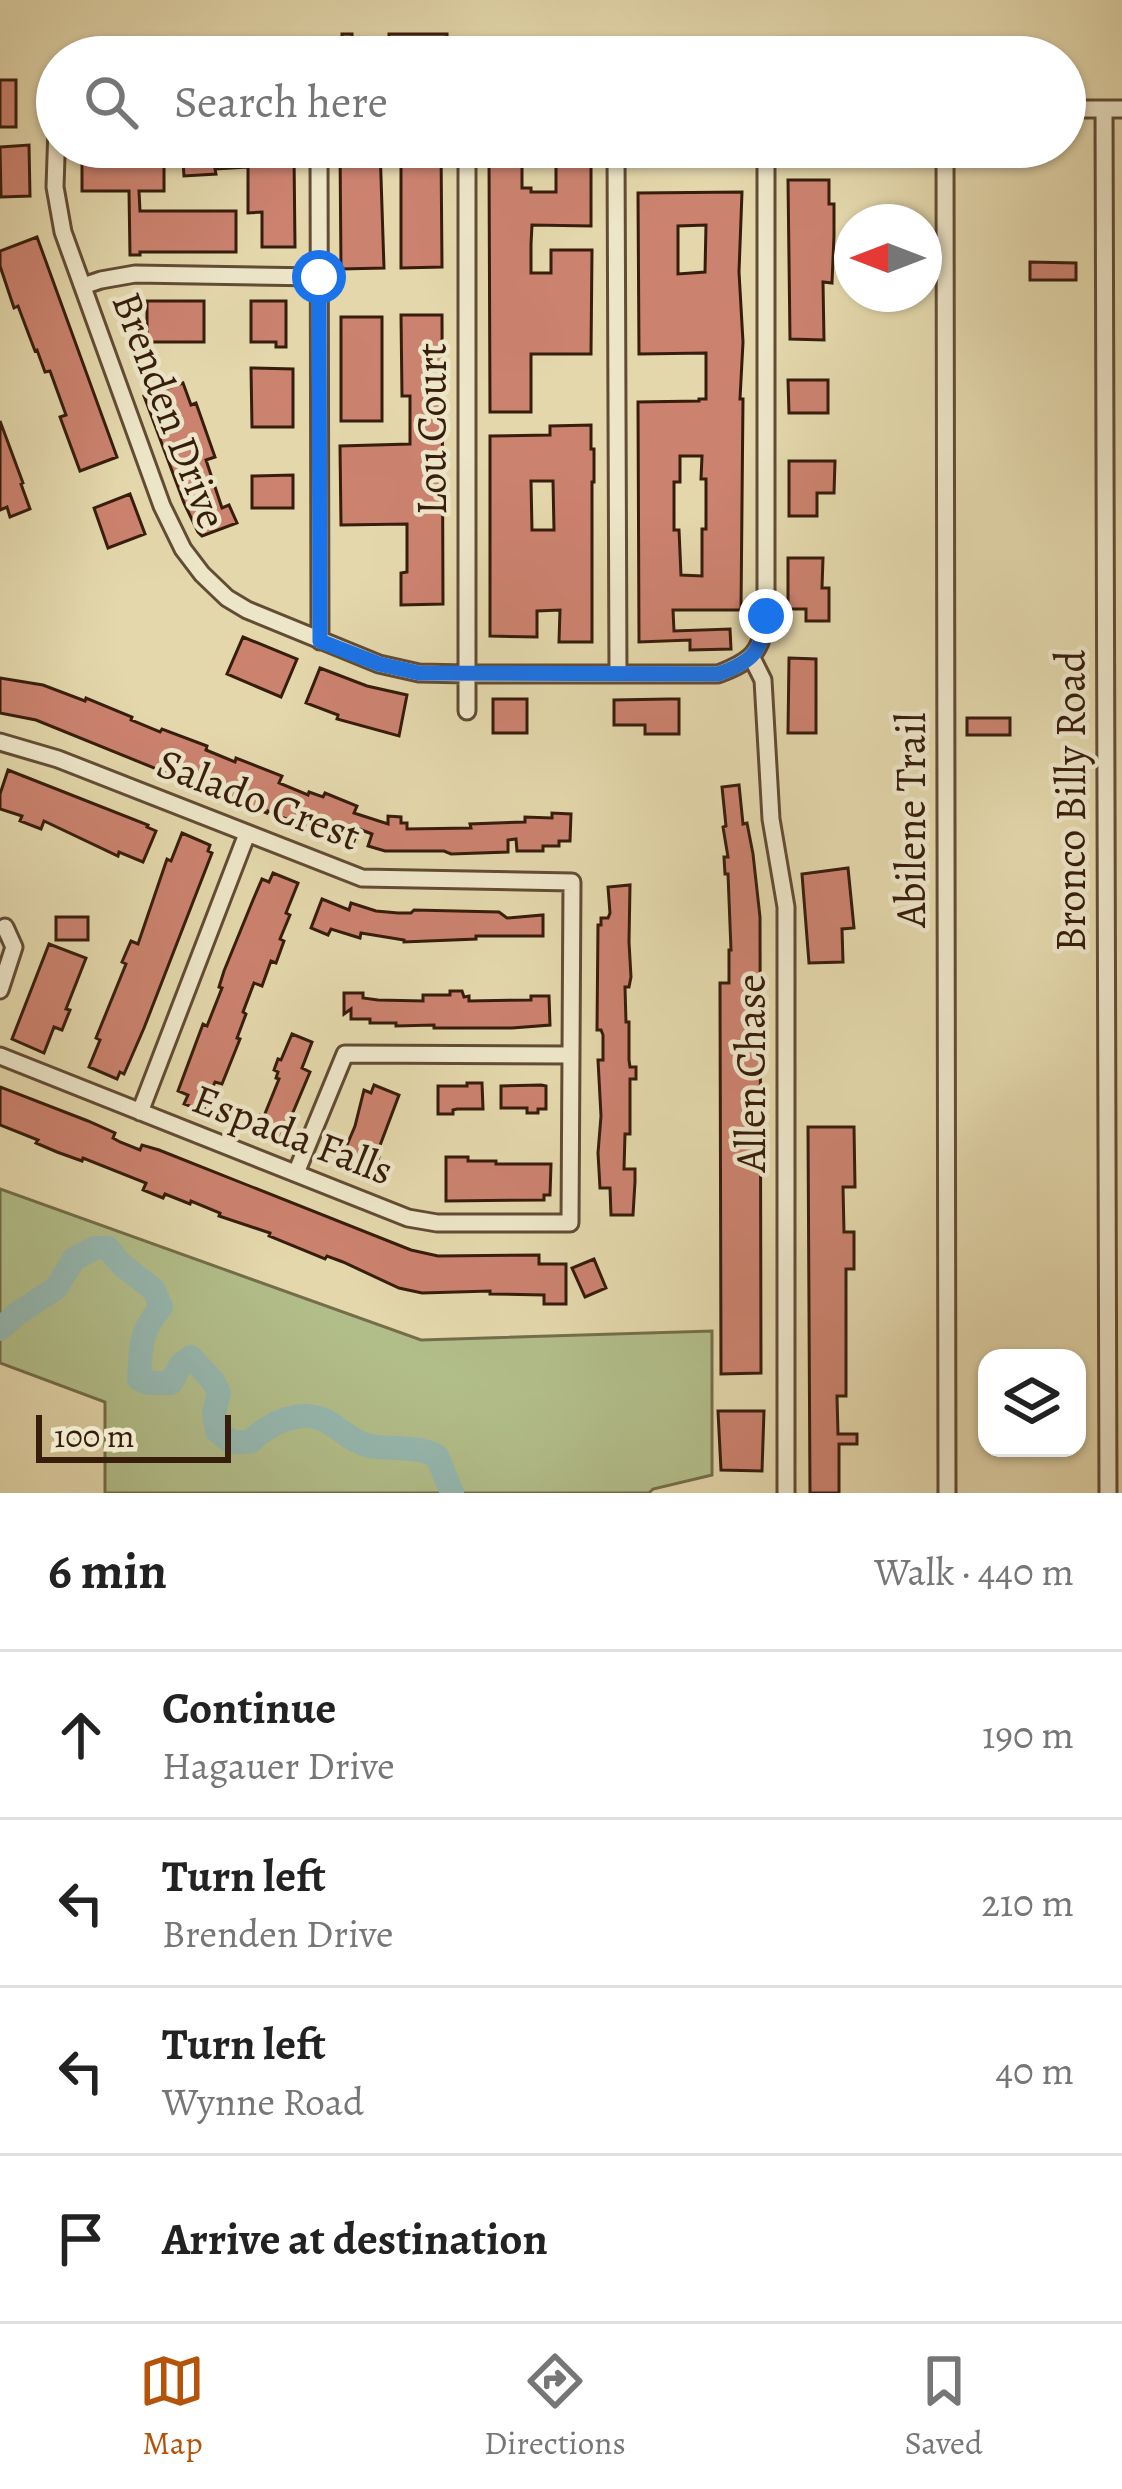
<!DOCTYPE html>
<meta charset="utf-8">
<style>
body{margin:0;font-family:Alegreya,serif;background:#f6f6f6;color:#222}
.controls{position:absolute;right:36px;bottom:36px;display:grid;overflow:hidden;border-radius:24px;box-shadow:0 3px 9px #0004}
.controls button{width:108px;height:108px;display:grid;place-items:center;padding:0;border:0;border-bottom:3px solid #e0e0e0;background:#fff;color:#222;font:60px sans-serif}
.compass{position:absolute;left:834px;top:204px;width:108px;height:108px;border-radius:50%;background:#fff;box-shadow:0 3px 9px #0004;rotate:270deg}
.scale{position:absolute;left:36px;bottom:30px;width:195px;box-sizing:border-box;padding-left:12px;border:6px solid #371d0c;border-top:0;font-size:33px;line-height:42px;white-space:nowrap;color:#371d0c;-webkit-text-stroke:9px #ede5c8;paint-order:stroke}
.stop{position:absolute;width:36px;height:36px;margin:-27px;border:9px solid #1a73e8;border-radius:50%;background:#fff}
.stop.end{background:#1a73e8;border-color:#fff;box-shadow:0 3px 12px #0008}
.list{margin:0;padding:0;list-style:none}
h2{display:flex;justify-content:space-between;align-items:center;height:156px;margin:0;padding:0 48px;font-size:51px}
h2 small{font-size:39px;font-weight:400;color:#767676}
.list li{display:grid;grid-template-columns:78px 1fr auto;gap:36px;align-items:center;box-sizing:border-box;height:168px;padding:0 48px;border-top:3px solid #e0e0e0}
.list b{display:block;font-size:45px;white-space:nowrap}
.list p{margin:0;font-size:39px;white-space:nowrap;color:#767676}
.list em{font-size:39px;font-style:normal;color:#767676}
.icon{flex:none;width:66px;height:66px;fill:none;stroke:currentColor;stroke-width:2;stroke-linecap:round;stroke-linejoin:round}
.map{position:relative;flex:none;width:1122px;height:1493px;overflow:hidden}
.search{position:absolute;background:#fff;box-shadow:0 3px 9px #0004;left:36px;right:36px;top:36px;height:132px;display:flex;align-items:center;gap:30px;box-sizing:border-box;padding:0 42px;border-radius:66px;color:#767676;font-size:45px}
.sheet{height:828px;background:#fff}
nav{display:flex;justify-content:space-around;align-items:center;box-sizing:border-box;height:168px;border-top:3px solid #e0e0e0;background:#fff;font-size:33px;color:#767676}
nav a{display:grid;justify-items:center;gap:6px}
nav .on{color:#b45309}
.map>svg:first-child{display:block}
.green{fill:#b2be8a;stroke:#746e4b;stroke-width:3}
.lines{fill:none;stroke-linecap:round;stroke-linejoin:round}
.river{stroke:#96b8b0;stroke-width:24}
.building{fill:#cb826f;stroke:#371d0c;stroke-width:3;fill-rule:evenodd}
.minor-casing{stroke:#624c34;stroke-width:21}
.minor{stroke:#ede5c8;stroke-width:15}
.route{stroke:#1a73e8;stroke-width:15}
.labels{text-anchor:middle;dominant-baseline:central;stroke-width:9;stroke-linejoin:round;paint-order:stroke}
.street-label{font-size:42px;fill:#371d0c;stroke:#ede5c8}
</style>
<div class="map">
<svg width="1122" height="1493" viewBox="0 0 1122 1493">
<rect width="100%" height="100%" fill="#e3d7ab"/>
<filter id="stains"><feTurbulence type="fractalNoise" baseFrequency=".00167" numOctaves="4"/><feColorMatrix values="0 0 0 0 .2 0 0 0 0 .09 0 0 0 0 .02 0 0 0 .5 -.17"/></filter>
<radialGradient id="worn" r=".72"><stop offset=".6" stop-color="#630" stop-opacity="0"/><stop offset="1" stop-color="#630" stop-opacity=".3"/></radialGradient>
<path class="green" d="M 0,1189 L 421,1340 L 712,1331 L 712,1475 L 653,1489 L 649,1493 L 105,1493 L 105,1402 L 0,1363 Z"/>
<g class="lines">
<path class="river" d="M 0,1329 L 18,1313 L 56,1288 L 74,1259 L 95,1248 L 108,1248 L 121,1264 L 154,1290 L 161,1307 C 139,1333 141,1347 139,1379 L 148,1383 L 171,1383 L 181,1364 L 191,1357 L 213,1381 L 219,1393 L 214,1413 L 217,1431 L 231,1442 L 250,1442 C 269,1423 302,1407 328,1422 C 343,1431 353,1442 370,1446 C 392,1450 417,1445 437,1456 L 452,1493"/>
</g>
<path class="building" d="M 342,34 L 352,34 L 352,44 L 389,43 L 389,34 L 447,34 L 447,57 L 342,57 Z
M 211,38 L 271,38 L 271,44 L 295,44 L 295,57 L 211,57 Z
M 0,80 L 16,80 L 16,127 L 0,127 Z
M 29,145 L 30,196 L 1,197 L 0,147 Z
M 182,147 L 236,147 L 236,155 L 294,155 L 295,247 L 262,247 L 262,212 L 248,213 L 248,167 L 215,169 L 216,174 L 184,176 Z
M 340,147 L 380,147 L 384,268 L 341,269 Z
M 401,147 L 441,147 L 442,267 L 401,268 Z
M 164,151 L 164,191 L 139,191 L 140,211 L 236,211 L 236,252 L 140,252 L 140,255 L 130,255 L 129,191 L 82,191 L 82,153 Z
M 489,155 L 522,155 L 522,188 L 531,188 L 531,192 L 556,192 L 556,158 L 591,158 L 591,226 L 532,225 L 531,244 L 531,273 L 551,273 L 551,250 L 592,250 L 591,354 L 531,354 L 531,412 L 490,412 Z
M 788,180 L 829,180 L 829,204 L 834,204 L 834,236 L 832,283 L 823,282 L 824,340 L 790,339 Z
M 742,192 L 739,272 L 743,342 L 740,399 L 743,399 L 741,610 L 673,610 L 674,631 L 730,629 L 731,649 L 690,650 L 690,640 L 639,642 L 638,402 L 699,401 L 699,399 L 706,399 L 706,353 L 639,354 L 638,193 ZM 706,225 L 705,272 L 678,274 L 678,226 ZM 680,456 L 702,456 L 701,479 L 706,479 L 706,529 L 702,529 L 702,576 L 681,575 L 679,530 L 674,530 L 674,482 L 680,482 Z
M 37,237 L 117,457 L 80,471 L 60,417 L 66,415 L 50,371 L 45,372 L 37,350 L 35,351 L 18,306 L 14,308 L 0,266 L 0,251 Z
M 1030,262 L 1076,263 L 1076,280 L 1030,280 Z
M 147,301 L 204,301 L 204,342 L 147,342 Z
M 251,301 L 286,301 L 286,347 L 276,347 L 276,342 L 251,342 Z
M 401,315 L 442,315 L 443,604 L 401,605 L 401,573 L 407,572 L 407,524 L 341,525 L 340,446 L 410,444 L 410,396 L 402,396 Z
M 341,317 L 382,317 L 382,421 L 341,421 Z
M 251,368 L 293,369 L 293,427 L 252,427 Z
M 788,380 L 828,380 L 828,413 L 789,413 Z
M 183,383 L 191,405 L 196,403 L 215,457 L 206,460 L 222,508 L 229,505 L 237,523 L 202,536 L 198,532 L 184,503 L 144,396 Z
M 0,421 L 23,483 L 21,484 L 30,509 L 10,517 L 7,507 L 0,510 Z
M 591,425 L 591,449 L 594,449 L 594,482 L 592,482 L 592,642 L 559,642 L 560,610 L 537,611 L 537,637 L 490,636 L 490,436 L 550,435 L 550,426 ZM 531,481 L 553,481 L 554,530 L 532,530 Z
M 789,461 L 835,461 L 834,493 L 817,493 L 817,516 L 789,516 Z
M 293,475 L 293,508 L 252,508 L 252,476 Z
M 130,494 L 145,534 L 108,548 L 94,508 Z
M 788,558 L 823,558 L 822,588 L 829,588 L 829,621 L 806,621 L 806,609 L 788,609 Z
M 243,637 L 297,659 L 281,697 L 227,674 Z
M 789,658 L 816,659 L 816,733 L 788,733 Z
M 320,668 L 367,686 L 407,695 L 399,736 L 337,719 L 338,715 L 306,703 Z
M 0,678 L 43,685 L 85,701 L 86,698 L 132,717 L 131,720 L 160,732 L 162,729 L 207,746 L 206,750 L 235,762 L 236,758 L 282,776 L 279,783 L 308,795 L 309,792 L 323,797 L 325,793 L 357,806 L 354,813 L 388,824 L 388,816 L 401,817 L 401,823 L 407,823 L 407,829 L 471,828 L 470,824 L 525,822 L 525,817 L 552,818 L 552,813 L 571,814 L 570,841 L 559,841 L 559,846 L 543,846 L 543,851 L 517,851 L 516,839 L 508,840 L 508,852 L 451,854 L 444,851 L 385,851 L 368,846 L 372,834 L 359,829 L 354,841 L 335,833 L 332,839 L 268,811 L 267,813 L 233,800 L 36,720 L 0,713 Z
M 493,699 L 527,699 L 527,733 L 493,733 Z
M 669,699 L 679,699 L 679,734 L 645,734 L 645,725 L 614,725 L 614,700 Z
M 967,718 L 1010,718 L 1010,735 L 967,735 Z
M 8,770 L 148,825 L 147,827 L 156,831 L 143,862 L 119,852 L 118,856 L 44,821 L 41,829 L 20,821 L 22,816 L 0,809 L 0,794 Z
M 739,785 L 743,824 L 747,823 L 753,854 L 760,917 L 761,1373 L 721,1374 L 720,983 L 729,983 L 729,950 L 731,950 L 728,874 L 725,874 L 724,857 L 728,857 L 723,827 L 726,826 L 722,787 Z
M 182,833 L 210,845 L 208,851 L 212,853 L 144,1028 L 124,1074 L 120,1072 L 117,1079 L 89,1067 L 100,1040 L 96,1038 L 126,964 L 122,962 L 131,941 L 138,944 L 167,859 L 171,861 Z
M 848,868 L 854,928 L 842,929 L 843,962 L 809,963 L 802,874 Z
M 273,873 L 298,883 L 286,913 L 290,915 L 280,939 L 284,941 L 276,963 L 271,961 L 262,986 L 254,983 L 243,1012 L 246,1014 L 237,1038 L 240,1039 L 222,1084 L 215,1082 L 203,1111 L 184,1104 L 188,1095 L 178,1091 L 203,1024 L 207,1026 L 222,988 L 219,987 L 224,971 L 253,900 L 262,879 L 269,882 Z
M 630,885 L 629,942 L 631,977 L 629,987 L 625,987 L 626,1022 L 629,1022 L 629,1060 L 630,1067 L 636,1067 L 636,1079 L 630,1079 L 630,1134 L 625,1134 L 624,1169 L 635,1169 L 635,1182 L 633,1215 L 611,1215 L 610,1188 L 600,1188 L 598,1153 L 601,1116 L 598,1060 L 603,1060 L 603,1035 L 601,1030 L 597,1030 L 598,925 L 601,925 L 601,918 L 608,918 L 610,913 L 608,887 Z
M 322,899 L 349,910 L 351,903 L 376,911 L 398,913 L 411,913 L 414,910 L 499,912 L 507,918 L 543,915 L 543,936 L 476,936 L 476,939 L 404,942 L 404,940 L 361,933 L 360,938 L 331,929 L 328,935 L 311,928 Z
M 56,917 L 88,917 L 88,940 L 56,940 Z
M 49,944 L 86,958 L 66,1009 L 70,1010 L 62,1030 L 54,1027 L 44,1053 L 12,1039 Z
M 450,991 L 462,991 L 464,997 L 469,996 L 469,1001 L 531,1000 L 531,996 L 549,996 L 550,1025 L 512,1028 L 434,1028 L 434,1025 L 396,1026 L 396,1023 L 370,1023 L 370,1019 L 351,1019 L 351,1009 L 344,1014 L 344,993 L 363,993 L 363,998 L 378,1000 L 423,1001 L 423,995 L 450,995 Z
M 292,1034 L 312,1042 L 302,1068 L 310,1072 L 280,1143 L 253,1132 L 260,1115 L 264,1116 L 279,1079 L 276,1078 L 278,1072 L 274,1070 L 278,1059 L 281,1060 Z
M 467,1083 L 482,1083 L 483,1109 L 457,1109 L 453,1110 L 453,1114 L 438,1114 L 438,1086 L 467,1086 Z
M 374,1085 L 399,1095 L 376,1156 L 379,1157 L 371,1178 L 333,1163 L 341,1143 L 347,1145 L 355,1126 L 364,1090 L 371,1093 Z
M 541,1085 L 546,1086 L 546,1109 L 538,1109 L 538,1113 L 527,1113 L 527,1108 L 501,1108 L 501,1086 Z
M 0,1087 L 88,1121 L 115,1133 L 113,1138 L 120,1142 L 140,1150 L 142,1145 L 159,1150 L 411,1250 L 438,1256 L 539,1255 L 539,1264 L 566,1264 L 566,1304 L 544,1304 L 544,1295 L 490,1294 L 490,1291 L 422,1293 L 399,1288 L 343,1262 L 327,1256 L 325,1259 L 269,1236 L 270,1233 L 219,1216 L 220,1213 L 191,1201 L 190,1204 L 165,1194 L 163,1198 L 143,1190 L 146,1183 L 83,1158 L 82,1161 L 57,1152 L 36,1143 L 38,1140 L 0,1125 Z
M 808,1127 L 854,1127 L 855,1187 L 843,1187 L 844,1232 L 854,1232 L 854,1269 L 846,1269 L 846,1396 L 837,1396 L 838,1434 L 857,1434 L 857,1444 L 839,1444 L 839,1493 L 810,1493 Z
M 446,1157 L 468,1157 L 468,1161 L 496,1161 L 496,1164 L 551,1164 L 550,1195 L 544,1195 L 544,1200 L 446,1201 Z
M 594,1259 L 606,1288 L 585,1297 L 572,1268 Z
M 718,1411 L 764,1411 L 762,1471 L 721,1470 Z"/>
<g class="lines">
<g class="minor-casing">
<path id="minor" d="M 1065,109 L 1122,109
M 1104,109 L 1108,1493
M 57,127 L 55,187 L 63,232 L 162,506 L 183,549 L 202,574 L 227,598 L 247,610 L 379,664 L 419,673 L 467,674 L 718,674 C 752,661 762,652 766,616 L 766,147
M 319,147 L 320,641
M 616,147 L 618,674
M 945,147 L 947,1493
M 83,286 L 101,280 L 135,274 L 319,277
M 752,658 L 763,680 L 771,819 L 786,907 L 786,1493
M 467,711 L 467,147
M 0,742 L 58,759 L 362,878 L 572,882 L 570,1223 L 437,1223 L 408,1218 L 0,1056
M 0,990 L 14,947 L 5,927
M 140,1112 L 247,834
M 296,1173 L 345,1054 L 571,1055"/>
</g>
<use href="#minor" class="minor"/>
</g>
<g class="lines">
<path class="route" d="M 319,277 L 320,641 L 379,664 L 419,673 L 718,674 C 752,662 762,652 766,616"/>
</g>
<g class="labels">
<g class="street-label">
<text transform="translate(170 410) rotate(69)">Brenden Drive</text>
<text transform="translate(431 429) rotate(-90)">Lou Court</text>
<text transform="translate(259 799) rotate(21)">Salado Crest</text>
<text transform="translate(1070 801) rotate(-90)">Bronco Billy Road</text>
<text transform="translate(910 820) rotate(-90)">Abilene Trail</text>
<text transform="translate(750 1073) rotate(-90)">Allen Chase</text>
<text transform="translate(293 1134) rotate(21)">Espada Falls</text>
</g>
</g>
<rect width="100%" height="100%" filter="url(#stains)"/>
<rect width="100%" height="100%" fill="url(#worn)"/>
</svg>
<div class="controls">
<button><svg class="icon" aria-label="layers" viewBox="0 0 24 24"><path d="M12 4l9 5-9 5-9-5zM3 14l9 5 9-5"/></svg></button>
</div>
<svg class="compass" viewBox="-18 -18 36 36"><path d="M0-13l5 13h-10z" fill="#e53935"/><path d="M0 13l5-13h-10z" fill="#767676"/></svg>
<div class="scale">100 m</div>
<div class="stop" style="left:319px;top:277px"></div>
<div class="stop end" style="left:766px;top:616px"></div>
<div class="search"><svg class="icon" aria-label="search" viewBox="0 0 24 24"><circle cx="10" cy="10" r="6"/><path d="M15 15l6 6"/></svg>Search here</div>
</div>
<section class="sheet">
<h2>6 min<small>Walk · 440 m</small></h2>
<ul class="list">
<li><svg class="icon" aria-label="ahead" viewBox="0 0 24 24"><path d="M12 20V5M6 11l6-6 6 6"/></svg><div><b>Continue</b><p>Hagauer Drive</p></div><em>190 m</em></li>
<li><svg class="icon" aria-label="left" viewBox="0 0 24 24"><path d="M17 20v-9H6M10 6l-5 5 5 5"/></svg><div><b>Turn left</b><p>Brenden Drive</p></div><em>210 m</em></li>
<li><svg class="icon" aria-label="left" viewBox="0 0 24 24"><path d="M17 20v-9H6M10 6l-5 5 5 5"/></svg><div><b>Turn left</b><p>Wynne Road</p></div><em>40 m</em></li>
<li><svg class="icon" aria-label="arrive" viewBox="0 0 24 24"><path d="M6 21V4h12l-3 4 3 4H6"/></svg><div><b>Arrive at destination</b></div></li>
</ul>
</section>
<nav>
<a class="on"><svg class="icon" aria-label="map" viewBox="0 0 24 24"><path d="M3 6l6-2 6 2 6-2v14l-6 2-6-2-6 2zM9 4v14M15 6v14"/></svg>Map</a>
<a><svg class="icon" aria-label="directions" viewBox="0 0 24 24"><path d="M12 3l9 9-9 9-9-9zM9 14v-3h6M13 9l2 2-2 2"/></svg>Directions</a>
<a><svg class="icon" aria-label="saved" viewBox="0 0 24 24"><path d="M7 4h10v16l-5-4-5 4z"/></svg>Saved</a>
</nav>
